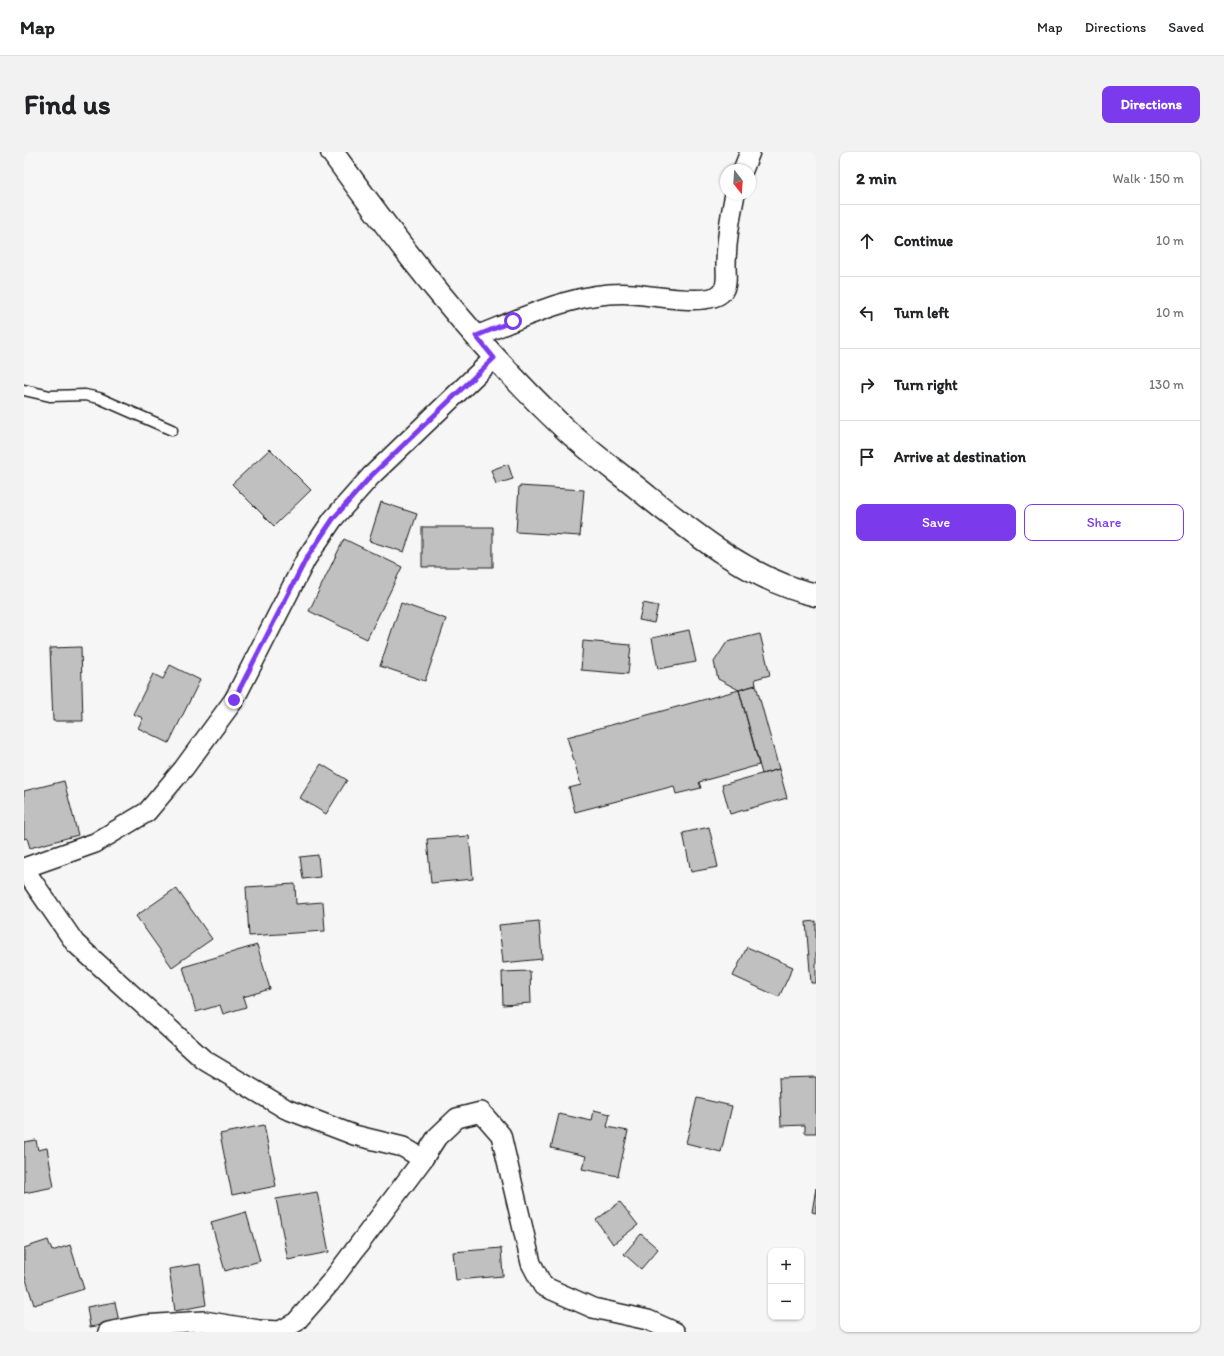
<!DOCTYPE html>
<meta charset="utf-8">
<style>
body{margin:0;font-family:Itim,sans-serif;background:#f2f2f2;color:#202124}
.controls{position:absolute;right:12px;bottom:12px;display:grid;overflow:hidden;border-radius:8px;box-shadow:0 1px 3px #0004}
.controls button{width:36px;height:36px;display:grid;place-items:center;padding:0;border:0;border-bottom:1px solid #e0e0e0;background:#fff;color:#202124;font:20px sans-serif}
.compass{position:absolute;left:696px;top:12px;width:36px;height:36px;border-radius:50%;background:#fff;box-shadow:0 1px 3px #0004;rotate:163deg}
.stop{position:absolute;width:12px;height:12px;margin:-9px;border:3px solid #7c3aed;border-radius:50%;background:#fff}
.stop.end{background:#7c3aed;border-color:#fff;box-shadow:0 1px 4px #0008}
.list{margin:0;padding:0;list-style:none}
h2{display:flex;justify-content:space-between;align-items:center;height:52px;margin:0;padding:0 16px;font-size:17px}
h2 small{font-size:13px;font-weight:400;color:#757577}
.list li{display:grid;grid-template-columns:26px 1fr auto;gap:12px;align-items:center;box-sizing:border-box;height:72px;padding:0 16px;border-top:1px solid #e0e0e0}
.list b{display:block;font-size:15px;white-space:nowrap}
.list em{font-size:13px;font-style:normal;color:#757577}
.actions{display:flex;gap:8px;padding:12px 16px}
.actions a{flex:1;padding:9px 0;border:1px solid #7c3aed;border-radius:8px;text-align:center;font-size:14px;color:#7c3aed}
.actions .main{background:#7c3aed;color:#fff}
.icon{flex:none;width:22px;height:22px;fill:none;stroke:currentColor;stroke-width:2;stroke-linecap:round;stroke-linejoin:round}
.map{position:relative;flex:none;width:792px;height:1180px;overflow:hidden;border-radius:8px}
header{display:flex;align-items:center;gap:24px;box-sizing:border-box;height:56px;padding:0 20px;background:#fff;border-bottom:1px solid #e0e0e0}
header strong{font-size:19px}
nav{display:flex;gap:22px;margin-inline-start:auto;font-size:14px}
.intro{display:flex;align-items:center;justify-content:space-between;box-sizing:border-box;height:96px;padding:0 24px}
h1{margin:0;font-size:28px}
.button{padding:10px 18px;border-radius:8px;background:#7c3aed;color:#fff;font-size:14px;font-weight:700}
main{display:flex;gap:24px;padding:0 24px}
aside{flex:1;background:#fff;border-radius:8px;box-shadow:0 1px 3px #0004}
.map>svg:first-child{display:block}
.building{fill:#c0c0c0;stroke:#1c1c1c}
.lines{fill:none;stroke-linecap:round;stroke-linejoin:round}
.service-casing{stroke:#1c1c1c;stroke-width:13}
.minor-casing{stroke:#1c1c1c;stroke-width:22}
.secondary-casing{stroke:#1c1c1c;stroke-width:25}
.service{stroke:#fff;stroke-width:10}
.minor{stroke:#fff;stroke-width:19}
.secondary{stroke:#fff;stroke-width:22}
.route{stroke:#7c3aed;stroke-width:5}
</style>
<header>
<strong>Map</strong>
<nav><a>Map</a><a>Directions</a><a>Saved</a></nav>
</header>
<div class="intro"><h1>Find us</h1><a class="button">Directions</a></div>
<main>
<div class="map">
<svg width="792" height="1180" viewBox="0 0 792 1180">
<rect width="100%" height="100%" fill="#f6f6f6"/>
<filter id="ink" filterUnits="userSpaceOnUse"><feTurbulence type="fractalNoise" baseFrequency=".025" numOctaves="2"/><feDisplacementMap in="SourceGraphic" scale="8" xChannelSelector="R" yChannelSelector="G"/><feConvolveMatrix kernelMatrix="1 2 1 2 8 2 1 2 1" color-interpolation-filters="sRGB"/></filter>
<g filter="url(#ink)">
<path class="building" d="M 246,297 L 287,338 L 250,374 L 208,332 Z
M 484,312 L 489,327 L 472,332 L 467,318 Z
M 495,334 L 560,338 L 556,384 L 492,380 Z
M 357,350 L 393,362 L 380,400 L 345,389 Z
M 398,375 L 469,375 L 469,415 L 398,415 Z
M 320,387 L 378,415 L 343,487 L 285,459 Z
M 377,451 L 422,467 L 401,529 L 356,514 Z
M 619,451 L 634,454 L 630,471 L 615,468 Z
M 665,478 L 672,510 L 634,517 L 628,486 Z
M 736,482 L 746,523 L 731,527 L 732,533 L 715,538 L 694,527 L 690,510 L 703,490 Z
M 559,489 L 607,493 L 604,522 L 557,518 Z
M 57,495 L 59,569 L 29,569 L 26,496 Z
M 146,513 L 176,528 L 145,591 L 114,576 L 119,566 L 109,562 L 129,522 L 139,527 Z
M 732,533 L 755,617 L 738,622 L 715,538 Z
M 715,538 L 735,613 L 675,630 L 677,636 L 652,642 L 650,634 L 551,660 L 545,636 L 557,633 L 543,585 Z
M 297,612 L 323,628 L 302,662 L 276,646 Z
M 755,617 L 763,646 L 706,662 L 698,633 Z
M 40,629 L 54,683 L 6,696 L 3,686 L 0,687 L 0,639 Z
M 685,675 L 694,715 L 667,720 L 659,681 Z
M 445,684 L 449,727 L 407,731 L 403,687 Z
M 294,703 L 296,725 L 279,727 L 276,705 Z
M 271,732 L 272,752 L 299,750 L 301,779 L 225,784 L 222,735 Z
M 152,736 L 188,787 L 148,815 L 112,764 Z
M 515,769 L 518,807 L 479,811 L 475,773 Z
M 792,769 L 792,831 L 787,831 L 782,770 Z
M 233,793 L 246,837 L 219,845 L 222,855 L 199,862 L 196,853 L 172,860 L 159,815 Z
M 723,795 L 769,815 L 755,845 L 709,824 Z
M 506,819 L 507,851 L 479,853 L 478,820 Z
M 792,925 L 792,981 L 781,981 L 781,973 L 757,974 L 755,926 Z
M 673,946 L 708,954 L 697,1000 L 662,991 Z
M 570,958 L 586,962 L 583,975 L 604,979 L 594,1024 L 558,1017 L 562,1004 L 527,996 L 535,962 L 568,969 Z
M 240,973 L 252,1034 L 208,1043 L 196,982 Z
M 12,988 L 14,998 L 23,996 L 30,1035 L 0,1041 L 0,990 Z
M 792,1036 L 792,1061 L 788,1060 Z
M 293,1040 L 305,1100 L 264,1108 L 252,1047 Z
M 596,1050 L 614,1073 L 589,1092 L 572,1068 Z
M 222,1060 L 236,1109 L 201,1119 L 187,1070 Z
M 617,1082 L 634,1097 L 617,1117 L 600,1102 Z
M 24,1088 L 28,1099 L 46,1093 L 60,1137 L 10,1153 L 0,1121 L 0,1096 Z
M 477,1096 L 479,1124 L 432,1128 L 429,1100 Z
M 176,1112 L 182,1153 L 151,1159 L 145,1117 Z
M 91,1150 L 95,1170 L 66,1175 L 63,1155 Z"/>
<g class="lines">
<g class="service-casing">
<path id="service" d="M 0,238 L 26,244 L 61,243 L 75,246 L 148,278"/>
</g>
<g class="minor-casing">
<path id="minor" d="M 719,18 L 726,0
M 452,184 C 501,165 555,138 609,142 C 627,143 686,155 698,140 C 704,133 702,123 702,114 C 702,89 706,66 711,42
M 0,716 L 71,691 L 123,660 L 160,616 L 210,548 L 282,407 L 309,367 L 347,324 L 470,206
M 0,717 L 51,791 L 180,908 L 262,957 L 330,983 L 379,995 L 399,1007
M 84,1180 L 119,1173 L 180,1169 L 235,1178 L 256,1179 L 272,1170 L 306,1131 L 399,1007 L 413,985 L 433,966 L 457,960 L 477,983 L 507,1111 L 519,1134 L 569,1156 L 624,1168 L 651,1180"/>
</g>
<g class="secondary-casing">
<path id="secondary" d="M 308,0 C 377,96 452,193 538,274 C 564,299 595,321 623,344 C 673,384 729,429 792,443"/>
</g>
<use href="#service" class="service"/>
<use href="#minor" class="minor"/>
<use href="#secondary" class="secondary"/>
</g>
</g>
<g class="lines" filter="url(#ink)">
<path class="route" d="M 210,548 L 282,407 L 309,367 L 347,324 L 470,206 L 452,184 L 489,169"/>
</g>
</svg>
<div class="controls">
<button>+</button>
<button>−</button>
</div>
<svg class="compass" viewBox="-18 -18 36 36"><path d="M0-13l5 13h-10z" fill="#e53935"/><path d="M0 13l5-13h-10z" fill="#757577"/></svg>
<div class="stop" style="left:489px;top:169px"></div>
<div class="stop end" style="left:210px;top:548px"></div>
</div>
<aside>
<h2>2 min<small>Walk · 150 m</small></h2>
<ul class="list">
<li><svg class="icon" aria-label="ahead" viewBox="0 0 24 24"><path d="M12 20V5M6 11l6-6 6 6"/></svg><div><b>Continue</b></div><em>10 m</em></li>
<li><svg class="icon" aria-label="left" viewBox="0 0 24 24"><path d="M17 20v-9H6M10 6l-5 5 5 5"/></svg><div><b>Turn left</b></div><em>10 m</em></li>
<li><svg class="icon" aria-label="right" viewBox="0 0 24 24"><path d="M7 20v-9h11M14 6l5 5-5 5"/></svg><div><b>Turn right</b></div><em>130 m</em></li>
<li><svg class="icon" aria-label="arrive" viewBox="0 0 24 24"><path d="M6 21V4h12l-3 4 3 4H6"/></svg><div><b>Arrive at destination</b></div></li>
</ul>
<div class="actions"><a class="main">Save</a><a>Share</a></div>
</aside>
</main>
